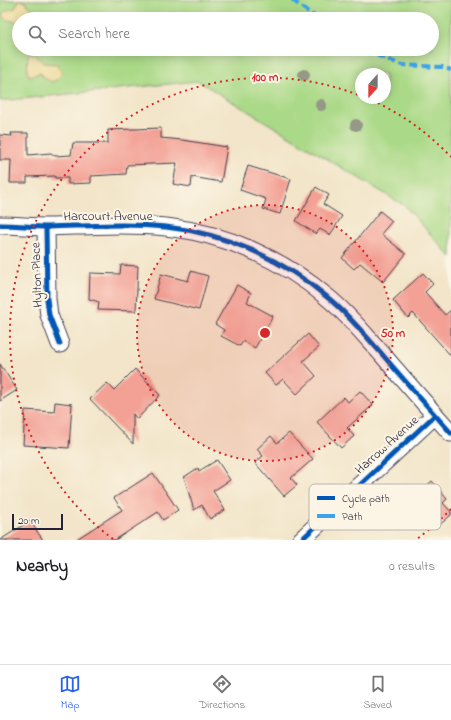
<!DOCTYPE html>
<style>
body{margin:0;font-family:"Indie Flower",sans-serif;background:#f6f6f6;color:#202124}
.compass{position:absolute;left:355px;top:68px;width:36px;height:36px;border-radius:50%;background:#fff;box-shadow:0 2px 10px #0003;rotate:201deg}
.scale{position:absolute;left:12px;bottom:10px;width:51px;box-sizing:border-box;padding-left:4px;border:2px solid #22223b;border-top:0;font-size:11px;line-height:14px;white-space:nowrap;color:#22223b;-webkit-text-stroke:3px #fcf5e5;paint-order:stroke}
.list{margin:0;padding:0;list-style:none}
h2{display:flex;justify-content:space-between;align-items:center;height:52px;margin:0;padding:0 16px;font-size:17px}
h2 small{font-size:13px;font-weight:400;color:#757577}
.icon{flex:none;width:22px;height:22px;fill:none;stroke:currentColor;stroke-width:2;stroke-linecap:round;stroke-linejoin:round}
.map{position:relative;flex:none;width:451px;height:540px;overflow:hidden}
.search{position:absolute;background:#fff;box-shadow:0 2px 10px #0003;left:12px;right:12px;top:12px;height:44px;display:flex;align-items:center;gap:10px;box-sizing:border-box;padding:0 14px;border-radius:22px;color:#757577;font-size:15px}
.sheet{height:124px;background:#fff}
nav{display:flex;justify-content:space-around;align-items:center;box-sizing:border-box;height:56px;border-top:1px solid #e0e0e0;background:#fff;font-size:11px;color:#757577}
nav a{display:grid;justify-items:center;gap:2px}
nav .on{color:#2563eb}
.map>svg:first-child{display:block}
.green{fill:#aad987;stroke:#667e61;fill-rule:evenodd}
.sand{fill:#eeda9e;stroke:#887e6c}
.building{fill:#f3a095}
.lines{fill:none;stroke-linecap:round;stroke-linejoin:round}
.street-casing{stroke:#413f50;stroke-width:19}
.street{stroke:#fff;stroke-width:17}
.quiet{stroke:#3ea2ec;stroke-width:4;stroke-dasharray:8 4;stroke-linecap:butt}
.cycleway-casing{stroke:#fcf5e5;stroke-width:8}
.cycleway{stroke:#0057b8;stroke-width:5}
.tree{fill:#969888}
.ring{fill:none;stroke:#d62828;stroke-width:2;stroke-dasharray:2 4}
.labels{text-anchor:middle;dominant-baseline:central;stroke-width:4;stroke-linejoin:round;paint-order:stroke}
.street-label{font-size:13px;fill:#22223b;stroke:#fcf5e5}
.key{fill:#fcf5e5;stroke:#bbb6b2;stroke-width:1}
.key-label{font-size:11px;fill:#22223b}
.centre{fill:#d62828;stroke:#fcf5e5;stroke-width:2}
.ring-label{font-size:12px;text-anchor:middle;font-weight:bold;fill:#d62828;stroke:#fcf5e5;stroke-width:4;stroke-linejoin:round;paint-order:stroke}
</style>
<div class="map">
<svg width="451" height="540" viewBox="0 0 451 540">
<rect width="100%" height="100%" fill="#fcf5e5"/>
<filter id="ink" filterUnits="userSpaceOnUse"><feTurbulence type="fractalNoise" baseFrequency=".025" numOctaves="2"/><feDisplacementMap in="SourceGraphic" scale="8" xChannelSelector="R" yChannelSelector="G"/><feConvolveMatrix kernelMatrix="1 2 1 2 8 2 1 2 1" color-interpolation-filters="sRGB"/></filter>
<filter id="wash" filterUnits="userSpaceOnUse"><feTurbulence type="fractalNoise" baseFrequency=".012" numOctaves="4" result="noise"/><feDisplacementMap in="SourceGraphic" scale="16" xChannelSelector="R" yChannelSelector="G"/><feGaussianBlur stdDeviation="0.9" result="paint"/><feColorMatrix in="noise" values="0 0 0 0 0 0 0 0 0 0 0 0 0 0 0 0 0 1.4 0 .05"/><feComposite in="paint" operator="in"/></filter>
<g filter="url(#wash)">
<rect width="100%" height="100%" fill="#f2e5c9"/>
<path class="green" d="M 0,0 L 451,0 L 451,257 L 405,206 L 198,81 L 0,101 ZM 19,19 L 432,19 L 432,49 L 19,49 ZM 361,74 L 385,74 L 385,98 L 361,98 Z"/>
<path class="sand" d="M 19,0 L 24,1 L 33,10 L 29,16 L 31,19 L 19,19 L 19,23 C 13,19 7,23 2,16 C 5,8 9,11 15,8 Z
M 30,53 L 36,55 L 43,63 L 57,64 L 62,71 C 60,78 58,80 51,82 L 42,76 L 41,73 L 29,76 L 27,70 L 28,54 Z"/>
<g id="blocks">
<path class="building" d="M 161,128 L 161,138 L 182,140 L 227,147 L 221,182 L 192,177 L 191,187 L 173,184 L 177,163 L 127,165 L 126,174 L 91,176 L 91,183 L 68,184 L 68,178 L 55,178 L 55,176 L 27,177 L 27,183 L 10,183 L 11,160 L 0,160 L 0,135 L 12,136 L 11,133 L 28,133 L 28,155 L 51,153 L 55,156 L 71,155 L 73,143 L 108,143 L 108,130 Z
M 248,166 L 291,179 L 280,214 L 263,209 L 266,199 L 240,190 Z
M 316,187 L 329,195 L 323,204 L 342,216 L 330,235 L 320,229 L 316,234 L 296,221 Z
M 380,211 L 392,221 L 381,234 L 406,254 L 383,282 L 360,263 L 354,269 L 342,258 Z
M 121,265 L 138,266 L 136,311 L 98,310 L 99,302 L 89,299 L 90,273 L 120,274 Z
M 191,271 L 208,276 L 199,310 L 154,299 L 161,274 L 188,281 Z
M 423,273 L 433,284 L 425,292 L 445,315 L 451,310 L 451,356 L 413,313 L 408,318 L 393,300 Z
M 237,285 L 251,293 L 247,302 L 273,316 L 255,348 L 243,341 L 240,346 L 221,336 L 224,330 L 215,324 Z
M 308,334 L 319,347 L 303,361 L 316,376 L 297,394 L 283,379 L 276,385 L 265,373 Z
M 0,364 L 17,390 L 0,401 Z
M 135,369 L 160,395 L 137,419 L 133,414 L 133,444 L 90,399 L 107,383 L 114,390 Z
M 360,391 L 373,405 L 347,428 L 354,436 L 341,448 L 317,422 L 344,397 L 348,402 Z
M 55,402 L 72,404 L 69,448 L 23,445 L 25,410 L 54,412 Z
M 289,433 L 313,459 L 291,478 L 297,485 L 284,496 L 255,463 L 263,456 L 257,449 L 271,436 L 277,443 Z
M 217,460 L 230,480 L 213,491 L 225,510 L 210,519 L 202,505 L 194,510 L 184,477 L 198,468 L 199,471 Z
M 153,473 L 178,510 L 163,520 L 158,512 L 115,540 L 75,540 L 122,510 L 114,498 Z
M 432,481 L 447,499 L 443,503 L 451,512 L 451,515 L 436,528 L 423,513 L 413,521 L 402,508 Z
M 30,521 L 43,540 L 0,540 Z"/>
</g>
</g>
<g filter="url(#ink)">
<use href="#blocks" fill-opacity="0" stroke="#413f50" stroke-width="1"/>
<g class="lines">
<g class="street-casing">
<path id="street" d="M 0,225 C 16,225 32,227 48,227 C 88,226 127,223 166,227 C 224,233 282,259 327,297 C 347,313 364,334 381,353 C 404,380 427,406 451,433
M 46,227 L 47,299 L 49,315 L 60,344
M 301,540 L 435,415"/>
</g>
<use href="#street" class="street"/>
<path class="quiet" d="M 292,0 L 318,19
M 367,49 L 376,55 L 402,65 L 442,67 L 451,70"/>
<g class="cycleway-casing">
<path id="cycleway" d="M 0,225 C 16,225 32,227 48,227 C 88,226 127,223 166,227 C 224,233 282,259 327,297 C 347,313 364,334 381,353 C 404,380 427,406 451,433
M 46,227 L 47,299 L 49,315 L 60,344
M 301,540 L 435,415"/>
</g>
<use href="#cycleway" class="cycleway"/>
</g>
<g class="tree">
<circle cx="304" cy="75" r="6"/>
<circle cx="321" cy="105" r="6"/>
<circle cx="356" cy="125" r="6"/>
</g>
</g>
<circle cx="265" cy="333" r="128" fill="#d62828" fill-opacity=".12"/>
<g class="ring">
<circle cx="265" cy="333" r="128"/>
<path d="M451 509A256 256 0 0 1 417 539M113 539A256 256 0 0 1 361 96M367 98A256 256 0 0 1 451 157"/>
</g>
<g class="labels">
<g class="street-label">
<text x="108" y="216">Harcourt Avenue</text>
<text transform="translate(37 275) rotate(-92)">Hylton Place</text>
<text transform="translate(387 445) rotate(-42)">Harrow Avenue</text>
</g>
</g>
<rect x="309" y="484" width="132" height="46" rx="6" class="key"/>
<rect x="317" y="496" width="18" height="4" fill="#0057b8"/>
<rect x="317" y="514" width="18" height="4" fill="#3ea2ec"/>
<g class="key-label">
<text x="342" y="502">Cycle path</text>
<text x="342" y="520">Path</text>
</g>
<circle cx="265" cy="333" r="6" class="centre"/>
<g class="ring-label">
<text x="265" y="81">100 m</text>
<text x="393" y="337">50 m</text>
</g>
</svg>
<svg class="compass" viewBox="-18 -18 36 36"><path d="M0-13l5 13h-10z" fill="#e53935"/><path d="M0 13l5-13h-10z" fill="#757577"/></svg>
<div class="scale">20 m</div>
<div class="search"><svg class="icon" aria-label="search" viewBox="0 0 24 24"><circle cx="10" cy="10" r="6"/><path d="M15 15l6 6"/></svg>Search here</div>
</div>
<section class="sheet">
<h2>Nearby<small>0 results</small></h2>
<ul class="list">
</ul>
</section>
<nav>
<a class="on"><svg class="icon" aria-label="map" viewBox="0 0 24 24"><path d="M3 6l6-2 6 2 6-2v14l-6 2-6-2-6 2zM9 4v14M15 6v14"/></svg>Map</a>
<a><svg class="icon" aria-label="directions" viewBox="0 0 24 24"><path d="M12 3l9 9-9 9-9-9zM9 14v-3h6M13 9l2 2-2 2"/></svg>Directions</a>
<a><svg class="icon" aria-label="saved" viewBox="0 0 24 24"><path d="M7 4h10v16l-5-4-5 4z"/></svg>Saved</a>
</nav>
